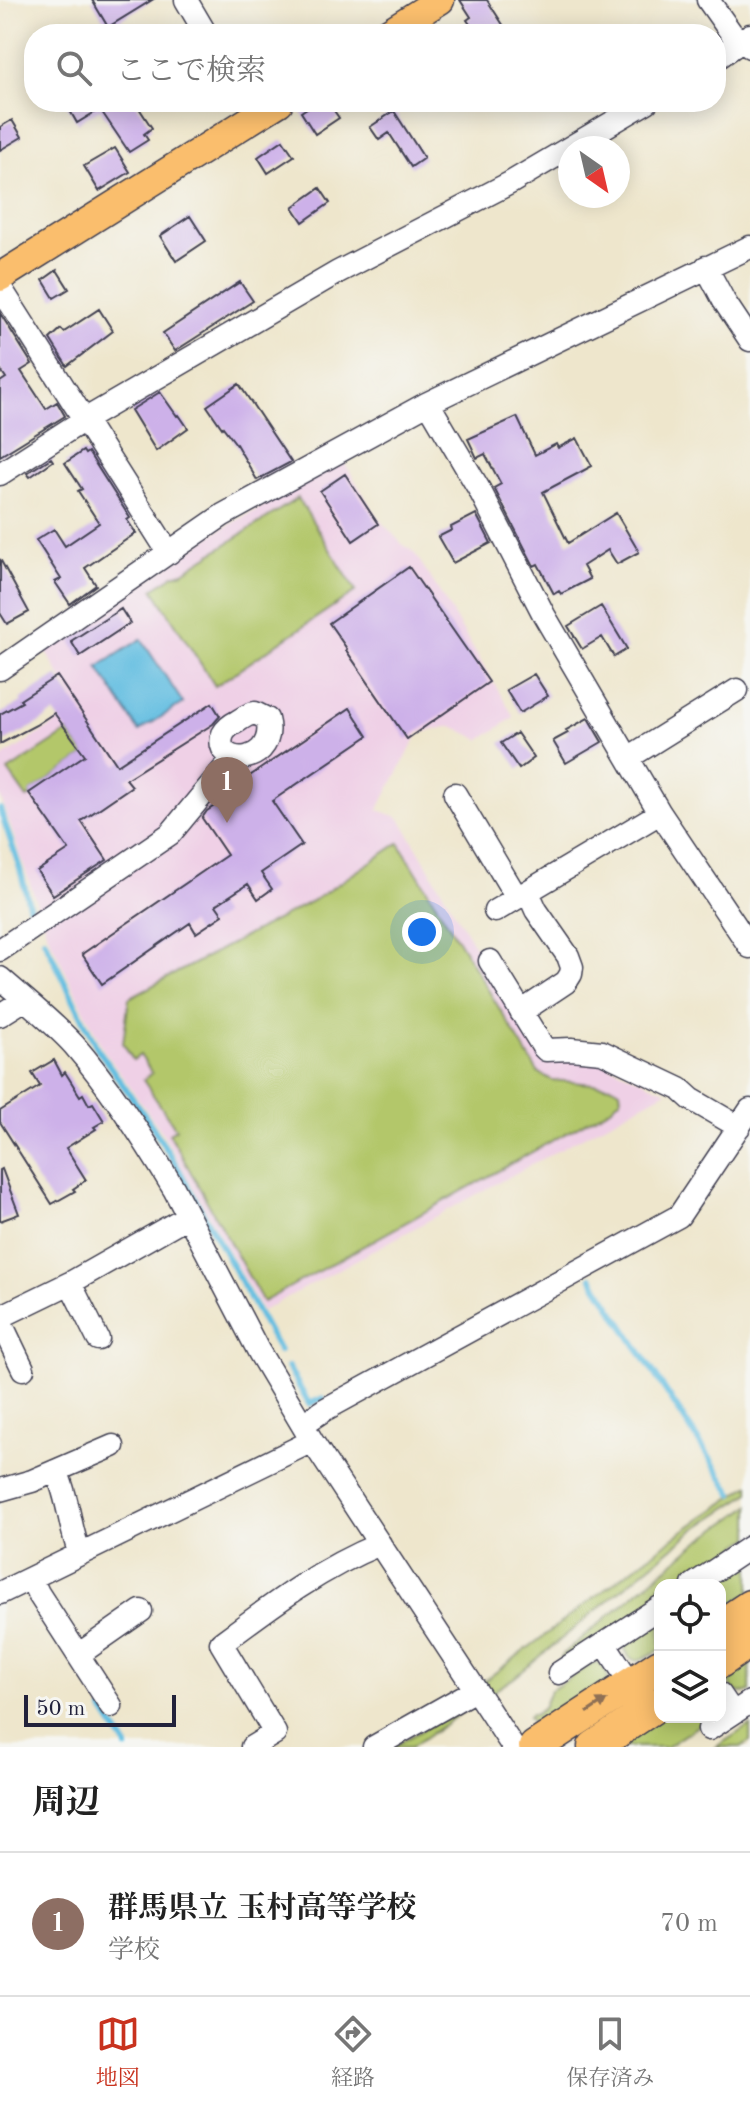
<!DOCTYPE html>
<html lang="ja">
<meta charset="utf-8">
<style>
body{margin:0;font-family:"Old Standard TT","Noto Serif JP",serif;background:#f6f6f6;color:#222}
.controls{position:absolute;right:24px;bottom:24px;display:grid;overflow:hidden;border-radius:16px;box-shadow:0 4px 20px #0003}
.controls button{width:72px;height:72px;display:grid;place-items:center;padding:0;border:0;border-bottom:2px solid #e0e0e0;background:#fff;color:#222;font:40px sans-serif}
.compass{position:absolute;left:558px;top:136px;width:72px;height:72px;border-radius:50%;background:#fff;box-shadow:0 4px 20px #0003;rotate:146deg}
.scale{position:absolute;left:24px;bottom:20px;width:152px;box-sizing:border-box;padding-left:8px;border:4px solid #22223b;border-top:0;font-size:22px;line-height:28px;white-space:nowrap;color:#22223b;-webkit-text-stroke:6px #f6f6f2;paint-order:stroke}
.you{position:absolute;left:422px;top:932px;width:28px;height:28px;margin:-20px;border:6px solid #fff;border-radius:50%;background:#1a73e8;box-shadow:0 0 0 12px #1a73e833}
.badge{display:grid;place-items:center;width:52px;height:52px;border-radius:50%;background:#c8321e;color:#fff;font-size:26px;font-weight:700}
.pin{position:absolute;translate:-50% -66px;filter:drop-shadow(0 2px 4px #0008)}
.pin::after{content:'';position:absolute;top:42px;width:28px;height:24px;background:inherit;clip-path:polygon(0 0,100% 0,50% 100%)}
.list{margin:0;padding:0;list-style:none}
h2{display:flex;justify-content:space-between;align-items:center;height:104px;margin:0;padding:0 32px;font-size:34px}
h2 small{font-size:26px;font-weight:400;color:#767676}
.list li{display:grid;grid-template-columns:52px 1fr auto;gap:24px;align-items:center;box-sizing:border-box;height:144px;padding:0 32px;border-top:2px solid #e0e0e0}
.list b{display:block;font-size:30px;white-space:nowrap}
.list p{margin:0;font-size:26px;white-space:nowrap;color:#767676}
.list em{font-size:26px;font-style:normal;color:#767676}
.icon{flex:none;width:44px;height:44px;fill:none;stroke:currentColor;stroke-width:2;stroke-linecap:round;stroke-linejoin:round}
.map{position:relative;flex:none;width:750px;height:1747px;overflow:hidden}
.search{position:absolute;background:#fff;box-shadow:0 4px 20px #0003;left:24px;right:24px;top:24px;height:88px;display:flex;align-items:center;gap:20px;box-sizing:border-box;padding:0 28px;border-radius:32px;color:#767676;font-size:30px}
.sheet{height:248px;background:#fff}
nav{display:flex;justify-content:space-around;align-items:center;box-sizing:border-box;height:112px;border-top:2px solid #e0e0e0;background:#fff;font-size:22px;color:#767676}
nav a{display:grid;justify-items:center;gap:4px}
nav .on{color:#c8321e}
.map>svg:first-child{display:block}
.built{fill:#efd0e6}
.green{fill:#b3c76b;stroke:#6a7453;stroke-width:2}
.water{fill:#63bee1;stroke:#42708e;stroke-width:2}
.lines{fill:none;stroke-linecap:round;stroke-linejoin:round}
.stream{stroke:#63bee1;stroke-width:6}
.building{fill:#cdb1e9}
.minor-casing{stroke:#413f51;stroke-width:25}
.major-casing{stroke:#413f51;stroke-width:31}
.highway-casing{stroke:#413f51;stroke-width:35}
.minor{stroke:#fff;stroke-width:22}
.major{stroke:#fabe6d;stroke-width:28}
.highway{stroke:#fabe6d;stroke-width:32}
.oneway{fill:#8e7054}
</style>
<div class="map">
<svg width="750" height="1747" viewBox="0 0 750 1747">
<rect width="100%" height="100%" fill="#f6f6f2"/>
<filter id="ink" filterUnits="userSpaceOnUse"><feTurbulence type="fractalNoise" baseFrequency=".0125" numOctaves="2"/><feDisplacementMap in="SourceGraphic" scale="16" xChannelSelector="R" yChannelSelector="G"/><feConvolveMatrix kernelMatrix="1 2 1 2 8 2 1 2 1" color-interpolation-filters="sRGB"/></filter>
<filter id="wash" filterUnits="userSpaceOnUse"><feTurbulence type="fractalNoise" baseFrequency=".006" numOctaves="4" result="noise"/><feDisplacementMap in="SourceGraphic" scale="32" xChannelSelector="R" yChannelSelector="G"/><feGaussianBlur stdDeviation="1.8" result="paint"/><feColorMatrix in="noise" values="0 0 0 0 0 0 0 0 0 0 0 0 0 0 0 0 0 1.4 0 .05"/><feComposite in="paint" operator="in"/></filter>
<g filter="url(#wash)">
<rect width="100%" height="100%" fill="#eee6cc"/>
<path class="built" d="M 344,462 L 378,518 L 403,545 L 413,551 L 434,583 L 514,717 L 481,740 L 452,726 L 419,733 L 378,810 L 398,817 L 401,820 L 538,1055 L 583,1054 L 667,1091 L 262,1311 L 162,1132 L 103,1049 L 46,931 L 0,795 L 0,759 L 79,709 L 44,648 L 57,645 L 220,530 Z"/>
<path class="green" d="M 298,498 L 356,591 L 215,686 L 153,589 L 174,575 L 183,572 Z
M 68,732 L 85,755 L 30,793 L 31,796 L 27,798 L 8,771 Z
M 399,843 L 538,1072 L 552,1080 L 613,1086 L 620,1090 L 621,1098 L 611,1108 L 263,1302 L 169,1133 L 176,1129 L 143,1080 L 152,1073 L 140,1055 L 133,1060 L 123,1043 L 129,998 L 314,900 Z
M 750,1485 L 750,1493 L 695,1529 L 514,1678 L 491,1693 L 483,1682 L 677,1535 Z
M 750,1506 L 750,1538 L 679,1585 L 660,1585 L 660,1598 L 557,1666 L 563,1654 L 699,1541 Z
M 750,1558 L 750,1593 L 720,1612 L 720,1585 L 709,1585 Z
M 660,1617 L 660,1650 L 637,1661 L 629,1657 L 625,1649 L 626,1641 Z
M 750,1657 L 750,1691 C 737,1697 728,1687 729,1674 Z
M 594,1662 C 604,1665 608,1671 608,1681 L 538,1731 L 528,1717 L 531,1714 L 534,1715 L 543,1708 L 550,1691 Z
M 464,1707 L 467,1709 L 411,1747 L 391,1747 Z
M 661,1717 L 711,1717 L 666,1747 L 615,1747 Z
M 750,1725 L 750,1741 L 741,1747 L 716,1747 Z"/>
<path class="water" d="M 141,639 L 183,703 L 139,731 L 98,667 Z"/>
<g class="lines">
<path class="stream" d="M 0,809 L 20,869 L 31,913
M 44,939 L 97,1048 L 152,1126 L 178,1168 L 279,1351
M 592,1278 L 733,1494
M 288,1367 L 309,1404 L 323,1398
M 103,1710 L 127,1747"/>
</g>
<g id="blocks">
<path class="building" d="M 92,0 L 152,0 L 108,27 Z
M 460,0 L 487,0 L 509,34 L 477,34 L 467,20 L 471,17 Z
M 65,102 L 135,102 L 152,128 L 144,134 L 148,140 L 129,152 L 100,109 L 77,123 Z
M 316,102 L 328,102 L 339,118 L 315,134 L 301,112 Z
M 394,111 L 424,158 L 411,167 L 389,133 L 379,140 L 370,127 Z
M 12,120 L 22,137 L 0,150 L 0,127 Z
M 283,140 L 294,156 L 268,173 L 258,157 Z
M 115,148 L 130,172 L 99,191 L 84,166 Z
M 320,188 L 330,203 L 303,222 L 293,207 Z
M 190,216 L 206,241 L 176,261 L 160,236 Z
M 57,270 L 69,289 L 54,298 L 43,280 Z
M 240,282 L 253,301 L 175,351 L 163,333 Z
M 99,309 L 113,331 L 67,366 L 50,339 L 61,329 L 64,332 Z
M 0,313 L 32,364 L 21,371 L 46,409 L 57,402 L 65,416 L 0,456 L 0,382 L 6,378 L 0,369 Z
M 239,384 L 291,462 L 257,480 L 236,444 L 223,427 L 222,428 L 207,406 Z
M 160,392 L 177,416 L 179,415 L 188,428 L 156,451 L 131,410 Z
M 517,417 L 535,455 L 556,444 L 558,448 L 577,438 L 592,466 L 543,492 L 568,543 L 616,513 L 639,552 L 617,564 L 608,550 L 583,566 L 590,579 L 561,594 L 559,591 L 554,594 L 538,564 L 534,566 L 494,488 L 501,484 L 485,454 L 477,458 L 468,439 Z
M 83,451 L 85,454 L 88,452 L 130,518 L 127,520 L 136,533 L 85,568 L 96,585 L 70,604 L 55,582 L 61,579 L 36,540 L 54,529 L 65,546 L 99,523 L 78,491 L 82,489 L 65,463 Z
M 51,458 L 53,461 L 30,477 L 27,473 Z
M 345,474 L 378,524 L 353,541 L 320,491 Z
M 476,514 L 491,543 L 453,563 L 438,537 L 452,530 L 451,527 Z
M 0,559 L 29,612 L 7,624 L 0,613 Z
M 409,567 L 489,682 L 407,739 L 346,650 L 347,649 L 329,623 Z
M 601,606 L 627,649 L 614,657 L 602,637 L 582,649 L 568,626 Z
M 121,609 L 130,623 L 80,656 L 71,641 Z
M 534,674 L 548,696 L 520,713 L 506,690 Z
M 57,676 L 117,765 L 212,703 L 220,716 L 213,724 L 126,779 L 132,786 L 81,821 L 107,860 L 53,895 L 37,871 L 69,850 L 29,793 L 85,755 L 54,713 L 36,725 L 0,744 L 0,714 L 22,702 L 20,700 Z
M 350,708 L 368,736 L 272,801 L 302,845 L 261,873 L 272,889 L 258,899 L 248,884 L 216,905 L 223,915 L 196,933 L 190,923 L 102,984 L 82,954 L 227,855 L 202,818 L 207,811 L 232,794 L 229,790 Z
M 588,718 L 602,742 L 566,763 L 553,741 L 568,733 L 566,730 Z
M 517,733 L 534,758 L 519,769 L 501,743 Z
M 54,1060 L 62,1075 L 65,1072 L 80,1096 L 83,1094 L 89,1105 L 93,1103 L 104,1121 L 94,1127 L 96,1129 L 66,1148 L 86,1180 L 73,1189 L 75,1191 L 52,1204 L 0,1122 L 0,1111 L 40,1086 L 32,1073 Z
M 2,1169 L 19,1214 L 0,1221 L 0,1170 Z"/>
</g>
</g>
<g filter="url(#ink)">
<use href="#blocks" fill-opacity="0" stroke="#413f51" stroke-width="2"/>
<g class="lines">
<g class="minor-casing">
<path id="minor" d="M 186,0 L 206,34
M 708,0 L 732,34 L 750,47
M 716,59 L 750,35
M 706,267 L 724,301 L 750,340
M 0,287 L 169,553
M 426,404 L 433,411 L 479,489 L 544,615 L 660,813 L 750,947
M 0,474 L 84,420 L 338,272 L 510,183 L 647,102
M 0,669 L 223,515 L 426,404 L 750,247
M 255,713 L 267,719 C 270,730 269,740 261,749 C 244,766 214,756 223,734 C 226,728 232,724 238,721 C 244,717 248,714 255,713 Z
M 628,758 L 737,690
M 455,794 L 517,898
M 495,911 L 660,813
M 0,950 L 170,834 L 233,758
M 490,961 L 543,1047 L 546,1050 L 571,1049 L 602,1052 L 680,1089 L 691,1099 L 739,1127
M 0,978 C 25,1000 52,1021 74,1045 C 112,1089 144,1139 174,1189 L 259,1352 L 312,1441 L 513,1747
M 521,1012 L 566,982 L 571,974 L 572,967 L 568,956 L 536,910 L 528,892
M 0,1015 L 24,1000
M 70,1283 L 98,1339
M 0,1317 L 70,1283 L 188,1216
M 0,1321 L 23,1369
M 303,1424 L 324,1410 L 679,1216 L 750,1110
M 56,1471 C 69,1498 69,1527 80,1554
M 0,1490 L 32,1481 L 113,1446
M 31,1578 L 38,1593 L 111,1706
M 693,1585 L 750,1547
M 0,1593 L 312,1441
M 605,1644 L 631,1684
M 78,1655 L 141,1611
M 559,1673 L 660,1607
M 720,1694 L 733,1713
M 709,1729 L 750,1702
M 252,1747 L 275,1733 L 221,1643 C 272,1605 321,1568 380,1544
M 374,1747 L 475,1690"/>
</g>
<g class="major-casing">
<path id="major" d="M 386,34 L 440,0
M 0,277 L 279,102"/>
</g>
<g class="highway-casing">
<path id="highway" d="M 720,1626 L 750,1606
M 720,1662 L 750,1641
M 535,1747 L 660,1665
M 594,1747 L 660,1703"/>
</g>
<use href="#minor" class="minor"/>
<use href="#major" class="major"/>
<use href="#highway" class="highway"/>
</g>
<defs><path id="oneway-solid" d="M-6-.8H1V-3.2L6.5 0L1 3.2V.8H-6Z" transform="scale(2)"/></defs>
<use class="oneway" href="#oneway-solid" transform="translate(597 1706) rotate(-33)"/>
</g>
</svg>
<div class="controls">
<button><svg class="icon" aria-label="locate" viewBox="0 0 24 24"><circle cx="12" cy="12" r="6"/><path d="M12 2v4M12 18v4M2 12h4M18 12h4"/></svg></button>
<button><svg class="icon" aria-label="layers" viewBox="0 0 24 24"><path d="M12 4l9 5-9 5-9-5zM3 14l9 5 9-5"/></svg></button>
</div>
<svg class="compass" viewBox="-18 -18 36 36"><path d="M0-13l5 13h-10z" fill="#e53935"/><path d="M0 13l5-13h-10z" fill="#767676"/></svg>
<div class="scale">50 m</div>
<div class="you"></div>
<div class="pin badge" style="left:227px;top:823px;background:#8d6e63">1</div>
<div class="search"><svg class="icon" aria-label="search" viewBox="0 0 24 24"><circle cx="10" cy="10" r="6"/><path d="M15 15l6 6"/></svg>ここで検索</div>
</div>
<section class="sheet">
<h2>周辺<small></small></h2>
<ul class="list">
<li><span class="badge" style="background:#8d6e63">1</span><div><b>群馬県立 玉村高等学校</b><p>学校</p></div><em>70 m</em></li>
</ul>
</section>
<nav>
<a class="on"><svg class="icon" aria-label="map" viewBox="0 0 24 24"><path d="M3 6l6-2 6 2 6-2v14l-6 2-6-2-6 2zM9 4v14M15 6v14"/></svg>地図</a>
<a><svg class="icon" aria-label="directions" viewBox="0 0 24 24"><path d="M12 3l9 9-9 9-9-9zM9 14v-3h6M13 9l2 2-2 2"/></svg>経路</a>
<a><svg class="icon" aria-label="saved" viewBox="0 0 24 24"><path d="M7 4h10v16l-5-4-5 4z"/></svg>保存済み</a>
</nav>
